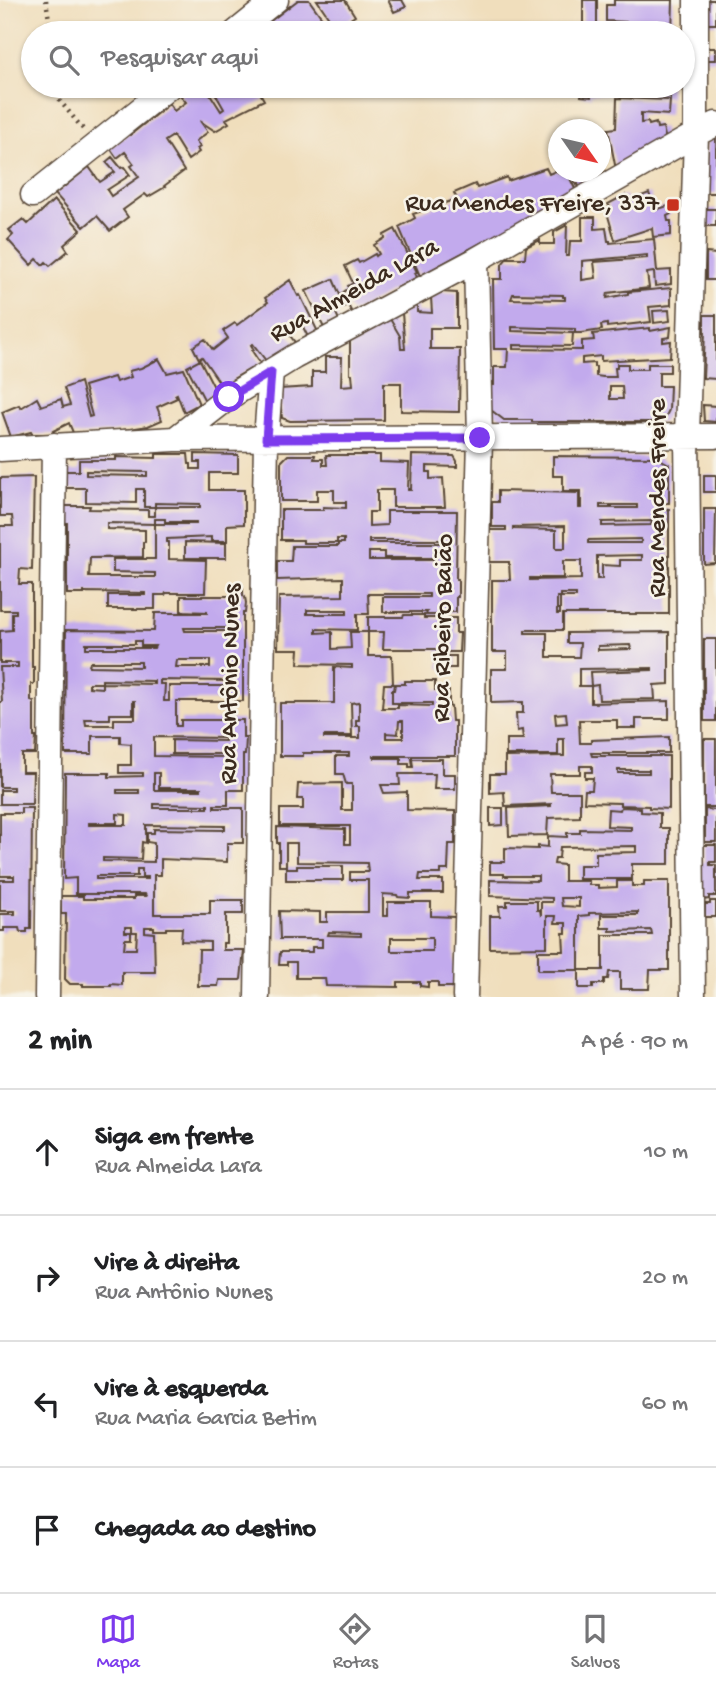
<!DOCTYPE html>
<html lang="pt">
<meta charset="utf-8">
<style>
body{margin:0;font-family:"Gochi Hand",sans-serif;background:#f6f6f6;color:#202124}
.compass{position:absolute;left:548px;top:119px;width:63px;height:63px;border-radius:50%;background:#fff;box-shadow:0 2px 5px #0004;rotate:124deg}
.stop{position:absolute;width:21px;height:21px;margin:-16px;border:5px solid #7c3aed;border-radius:50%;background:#fff}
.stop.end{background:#7c3aed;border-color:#fff;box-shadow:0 2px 7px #0008}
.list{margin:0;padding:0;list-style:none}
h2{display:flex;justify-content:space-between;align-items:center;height:91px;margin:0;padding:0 28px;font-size:30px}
h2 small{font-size:23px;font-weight:400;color:#757577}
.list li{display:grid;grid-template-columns:46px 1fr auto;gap:21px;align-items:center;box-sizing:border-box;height:126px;padding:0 28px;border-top:2px solid #e0e0e0}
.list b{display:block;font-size:26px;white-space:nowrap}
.list p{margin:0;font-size:23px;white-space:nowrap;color:#757577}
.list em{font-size:23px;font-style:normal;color:#757577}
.icon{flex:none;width:38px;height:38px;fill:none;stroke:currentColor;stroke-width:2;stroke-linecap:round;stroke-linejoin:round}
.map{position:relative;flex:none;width:716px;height:997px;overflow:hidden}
.search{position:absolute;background:#fff;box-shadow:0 2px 5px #0004;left:21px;right:21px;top:21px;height:77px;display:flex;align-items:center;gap:18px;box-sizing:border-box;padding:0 24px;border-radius:38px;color:#757577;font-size:26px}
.sheet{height:595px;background:#fff}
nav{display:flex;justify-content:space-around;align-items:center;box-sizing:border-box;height:98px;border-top:2px solid #e0e0e0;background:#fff;font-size:19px;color:#757577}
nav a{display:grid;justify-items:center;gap:4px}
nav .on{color:#7c3aed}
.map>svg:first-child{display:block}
.building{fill:#c2aaed;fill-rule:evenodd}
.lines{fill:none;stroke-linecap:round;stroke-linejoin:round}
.street-casing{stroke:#564536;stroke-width:27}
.path{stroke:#564536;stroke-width:4.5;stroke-dasharray:2 5;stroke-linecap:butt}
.street{stroke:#fff;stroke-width:24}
.route{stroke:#7c3aed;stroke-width:9}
.poi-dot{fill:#c8321e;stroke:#f7f3e8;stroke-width:2.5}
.labels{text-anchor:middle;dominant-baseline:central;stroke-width:5;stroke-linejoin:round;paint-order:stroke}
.poi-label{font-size:26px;fill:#3b2a1e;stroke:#f7f3e8;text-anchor:end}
.street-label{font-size:26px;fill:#3b2a1e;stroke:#f7f3e8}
</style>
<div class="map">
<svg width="716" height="997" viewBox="0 0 716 997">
<rect width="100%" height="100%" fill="#f7f3e8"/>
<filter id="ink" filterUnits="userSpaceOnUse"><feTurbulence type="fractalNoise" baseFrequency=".0143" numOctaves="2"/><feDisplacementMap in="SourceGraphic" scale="14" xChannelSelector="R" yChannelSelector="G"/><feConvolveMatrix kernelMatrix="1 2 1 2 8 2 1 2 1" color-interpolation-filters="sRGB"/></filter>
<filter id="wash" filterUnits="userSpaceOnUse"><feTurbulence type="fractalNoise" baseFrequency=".00686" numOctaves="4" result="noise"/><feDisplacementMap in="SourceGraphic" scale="28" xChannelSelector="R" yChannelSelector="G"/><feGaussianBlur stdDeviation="1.57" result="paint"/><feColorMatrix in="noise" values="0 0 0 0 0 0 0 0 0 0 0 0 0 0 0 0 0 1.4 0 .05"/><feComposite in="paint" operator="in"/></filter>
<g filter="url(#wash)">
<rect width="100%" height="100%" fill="#f0debc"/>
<g id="blocks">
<path class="building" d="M 298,0 L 309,0 L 333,33 L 270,33 L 264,26 Z
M 317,0 L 345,0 L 355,16 L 336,28 Z
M 388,0 L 402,0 L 406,7 L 394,12 Z
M 583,0 L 597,0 L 597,28 L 647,29 L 647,23 L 606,21 L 606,5 L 614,5 L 614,0 L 673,0 L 672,33 L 583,33 Z
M 706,0 L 716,0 L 716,24 L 706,24 Z
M 706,48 L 716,48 L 716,60 L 706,60 Z
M 192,86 L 205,86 L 221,111 L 224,109 L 211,86 L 256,86 L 264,100 L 226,119 L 229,123 L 215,131 L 200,121 L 208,132 L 196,141 L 200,147 L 197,149 L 199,152 L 188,160 L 173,136 L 165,141 L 184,171 L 164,186 L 165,187 L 148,197 L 145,194 L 123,210 L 128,217 L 110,231 L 97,216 L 84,227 L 55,194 L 89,167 L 100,182 L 115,172 L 106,162 L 112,157 L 121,168 L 124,167 L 130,175 L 107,190 L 111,196 L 139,177 L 131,166 L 134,164 L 125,152 L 117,158 L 110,148 L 128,134 L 130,135 L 169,104 L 174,111 L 186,102 L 180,95 Z
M 582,86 L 670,86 L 670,97 L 619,94 L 591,94 L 591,97 L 581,96 Z
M 617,98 L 670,100 L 669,115 L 641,113 L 641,123 L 648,122 L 649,125 L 656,123 L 657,128 L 663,127 L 666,141 L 616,170 L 608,129 L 616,128 Z
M 716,137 L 716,193 L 705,193 L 707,142 Z
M 546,168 L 549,174 L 558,170 L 558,172 L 567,172 L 576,191 L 420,276 L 399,227 L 415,218 L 413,214 L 457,199 L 454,193 L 475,184 L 477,188 L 507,177 L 508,181 Z
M 571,172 L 588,172 L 591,182 L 580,189 L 578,184 L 576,185 Z
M 649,193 L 655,210 L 671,205 L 671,214 L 667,216 L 668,221 L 671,221 L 671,235 L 653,237 L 652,228 L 615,240 L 606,209 L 610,207 L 608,204 L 625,195 L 627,202 Z
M 54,200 L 81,230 L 64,245 L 68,251 L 50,266 L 46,262 L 43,265 L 37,259 L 31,265 L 8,240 L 13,235 L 9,230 L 23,219 L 28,224 Z
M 705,209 L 716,209 L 716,226 L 704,226 Z
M 582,217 L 595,217 L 595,229 L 606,228 L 608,241 L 610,241 L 610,243 L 654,239 L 657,271 L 671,270 L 671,284 L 655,286 L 654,272 L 647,273 L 649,288 L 608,293 L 607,298 L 628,294 L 628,292 L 671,288 L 671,305 L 649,307 L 651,322 L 607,327 L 607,324 L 601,325 L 602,330 L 581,333 L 575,333 L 575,329 L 512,327 L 512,331 L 573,333 L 572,346 L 513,345 L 513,349 L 582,350 L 582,341 L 594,340 L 593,334 L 650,328 L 650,331 L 671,327 L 670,337 L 663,338 L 663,342 L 671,341 L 670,357 L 601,361 L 601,356 L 582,358 L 582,364 L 594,363 L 594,367 L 596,367 L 596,376 L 603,377 L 616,377 L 615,368 L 617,368 L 617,364 L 628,364 L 628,369 L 648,369 L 648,364 L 670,364 L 670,372 L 659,372 L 659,386 L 670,386 L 669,410 L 663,422 L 532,422 L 532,420 L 504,420 L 491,410 L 491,385 L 494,385 L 494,367 L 507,367 L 508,349 L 494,349 L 493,279 L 502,279 L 502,264 L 507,258 L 525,258 L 526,247 L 540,240 L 540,244 L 554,244 L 554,232 L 567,225 L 566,256 L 569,256 L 570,241 L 582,241 ZM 647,255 L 647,258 L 594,262 L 596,278 L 582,280 L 582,261 ZM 513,294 L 563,295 L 563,297 L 565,297 L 565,300 L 511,299 ZM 610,386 L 622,386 L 623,399 L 610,399 Z
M 395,229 L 417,272 L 415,273 L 417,277 L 352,313 L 342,293 L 349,288 L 348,286 L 353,283 L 345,266 L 357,260 L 359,263 L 375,254 L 376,256 L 379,254 L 374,245 L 385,238 L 384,235 Z
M 706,253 L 716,254 L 716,280 L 706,280 Z
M 333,279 L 345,306 L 335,311 L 339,320 L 324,328 L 306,291 Z
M 290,280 L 298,296 L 300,295 L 318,332 L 308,337 L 302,325 L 288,333 L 297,345 L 267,362 L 253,344 L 251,345 L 254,350 L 252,351 L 262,366 L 252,372 L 250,369 L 233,379 L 236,382 L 224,389 L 202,357 L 199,359 L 193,347 L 205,339 L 213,350 L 228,338 L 223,331 L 235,323 L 237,325 L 268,302 L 265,298 Z
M 441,292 L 457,293 L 457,328 L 430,328 L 430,349 L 460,349 L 459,412 L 401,411 L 401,383 L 384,383 L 384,420 L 290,421 L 282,418 L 279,389 L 312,387 L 312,372 L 325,372 L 325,357 L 342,357 L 341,386 L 353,385 L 352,374 L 350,374 L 350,340 L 390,319 L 400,336 L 401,349 L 405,349 L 402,313 L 417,305 L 417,312 L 432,313 L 431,297 Z
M 669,310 L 670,321 L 654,323 L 653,311 Z
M 704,315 L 716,315 L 716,379 L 703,378 L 705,332 L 704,332 Z
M 159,359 L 167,373 L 184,369 L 199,404 L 184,412 L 177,394 L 175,395 L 177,398 L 157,407 L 162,420 L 148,426 L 111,432 L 74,435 L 69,423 L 53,431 L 55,434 L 32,434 L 31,432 L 11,437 L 2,412 L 19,405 L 21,408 L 37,398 L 41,406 L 61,399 L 63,407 L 70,405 L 64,388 L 80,382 L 89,417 L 92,416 L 84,386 L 114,377 L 116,382 L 131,377 L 129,371 L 141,368 Z
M 200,360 L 217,393 L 205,401 L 187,367 Z
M 703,405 L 716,406 L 716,422 L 704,421 Z
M 156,454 L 188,454 L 189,464 L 191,464 L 191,469 L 200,469 L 200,462 L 195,462 L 195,454 L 238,455 L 238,473 L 209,473 L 209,490 L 244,490 L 244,524 L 227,525 L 227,541 L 211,541 L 211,537 L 167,539 L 167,542 L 169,542 L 169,559 L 206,560 L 205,593 L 166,593 L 165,595 L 155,595 L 155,609 L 108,609 L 108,595 L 145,595 L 145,593 L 84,592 L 84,594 L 67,594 L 67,523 L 64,523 L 64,506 L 90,506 L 89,509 L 148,510 L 148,516 L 155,516 L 155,507 L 200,507 L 200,504 L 155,503 L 155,507 L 144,507 L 144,489 L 136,489 L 136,503 L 86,502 L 86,488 L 65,488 L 66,471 L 79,471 L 79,460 L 116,460 L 116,457 L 156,458 ZM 86,471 L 147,472 L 147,476 L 86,475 ZM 155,519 L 165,519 L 165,522 L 196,522 L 196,524 L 155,524 ZM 107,523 L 155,524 L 155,559 L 113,559 L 113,572 L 155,573 L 155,577 L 89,577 L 90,558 L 143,557 L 143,542 L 145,542 L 145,530 L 107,529 Z
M 288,455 L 315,455 L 314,459 L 323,459 L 323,465 L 327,465 L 326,455 L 380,455 L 380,462 L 409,463 L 408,490 L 411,490 L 412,455 L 454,456 L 457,461 L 457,467 L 427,466 L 427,472 L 430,472 L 430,479 L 443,478 L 445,507 L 393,507 L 393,490 L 377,490 L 377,512 L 369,512 L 369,526 L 387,525 L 387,511 L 457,511 L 456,579 L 458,579 L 458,597 L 456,597 L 456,612 L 442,612 L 442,615 L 426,615 L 427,612 L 383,612 L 383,597 L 429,597 L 429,594 L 368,594 L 369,614 L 357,614 L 357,630 L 316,629 L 316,633 L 332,632 L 332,649 L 351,648 L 350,632 L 368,632 L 368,656 L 392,656 L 393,684 L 384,684 L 382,708 L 398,708 L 398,705 L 432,706 L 432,703 L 392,703 L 392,690 L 394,690 L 395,684 L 405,684 L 405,681 L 435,681 L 435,690 L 449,691 L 449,706 L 451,707 L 452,721 L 455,721 L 455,756 L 374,756 L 374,758 L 401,758 L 401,764 L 409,764 L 409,767 L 413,767 L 412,759 L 442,759 L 442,774 L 455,774 L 455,789 L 434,789 L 435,774 L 399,774 L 400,785 L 381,785 L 384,793 L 407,792 L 407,810 L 455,811 L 455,844 L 449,844 L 448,870 L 441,870 L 441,874 L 420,874 L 419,880 L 443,880 L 443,893 L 410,893 L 410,898 L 398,897 L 397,895 L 383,894 L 383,916 L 388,916 L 388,902 L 431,902 L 431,916 L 455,917 L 454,987 L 438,987 L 438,982 L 428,982 L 428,987 L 420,986 L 420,982 L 398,982 L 398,987 L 326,986 L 325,978 L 296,978 L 296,962 L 287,962 L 287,965 L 279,965 L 280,952 L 312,952 L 312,947 L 322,947 L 322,939 L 280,939 L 279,911 L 320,912 L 320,922 L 327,922 L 327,912 L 368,912 L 368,880 L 350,880 L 350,872 L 368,872 L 367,863 L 297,862 L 297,843 L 286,843 L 286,866 L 279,866 L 279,843 L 277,843 L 277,827 L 345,829 L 345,844 L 350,844 L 350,826 L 280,826 L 280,809 L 303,809 L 303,799 L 297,799 L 298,784 L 342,783 L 342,810 L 352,810 L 352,784 L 346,784 L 343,774 L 336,774 L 336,756 L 349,756 L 349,753 L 303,753 L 303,756 L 280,756 L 280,703 L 334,703 L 334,667 L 352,668 L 352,665 L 298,664 L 299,649 L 278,649 L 279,597 L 343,596 L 343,578 L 277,580 L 277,561 L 291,561 L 292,546 L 338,546 L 338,543 L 344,543 L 344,539 L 337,539 L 337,543 L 303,543 L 303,540 L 281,540 L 281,510 L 323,510 L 323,507 L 346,508 L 346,502 L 334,502 L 334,490 L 317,490 L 317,501 L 281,501 L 281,462 ZM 369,540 L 444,540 L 444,543 L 369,543 ZM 369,552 L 384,552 L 384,558 L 436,558 L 436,560 L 369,560 ZM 307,610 L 347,610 L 347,614 L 307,614 ZM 359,702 L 359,720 L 356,720 L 356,726 L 360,726 L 360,738 L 324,738 L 324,736 L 352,736 L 351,703 ZM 399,721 L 403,721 L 403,738 L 386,738 L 386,733 L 398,734 ZM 329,932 L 361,933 L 361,936 L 328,935 ZM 391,938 L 432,938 L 432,951 L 391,951 Z
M 553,456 L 656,457 L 669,464 L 669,503 L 656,503 L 656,508 L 669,509 L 669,614 L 563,614 L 563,630 L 525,630 L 525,633 L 547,633 L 547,657 L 579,657 L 580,643 L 567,643 L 567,633 L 669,632 L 669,684 L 654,685 L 655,699 L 599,700 L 598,685 L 591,686 L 590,672 L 652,670 L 652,668 L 579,669 L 579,686 L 591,686 L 591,703 L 669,701 L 669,719 L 636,719 L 636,728 L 617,728 L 617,720 L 579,720 L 580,743 L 591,743 L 591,740 L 669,737 L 669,753 L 591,753 L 592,756 L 669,756 L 669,809 L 649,808 L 649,806 L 620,805 L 620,803 L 584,802 L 585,790 L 592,790 L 593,778 L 585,778 L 585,772 L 592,772 L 592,766 L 580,766 L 580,774 L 550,774 L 551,792 L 580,792 L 580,817 L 548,818 L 547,835 L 509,836 L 508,808 L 551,806 L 551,804 L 505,806 L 504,792 L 490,793 L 490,774 L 505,774 L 505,757 L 564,756 L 564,739 L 558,739 L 558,755 L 506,755 L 506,739 L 523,739 L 522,730 L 517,731 L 516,713 L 523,713 L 523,702 L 491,703 L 491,669 L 507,669 L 507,652 L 492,652 L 492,580 L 510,580 L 509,562 L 489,562 L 489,530 L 506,530 L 506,527 L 492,527 L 492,502 L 498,502 L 498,491 L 579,493 L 579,508 L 581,508 L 581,491 L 563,491 L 563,476 L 553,476 ZM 600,505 L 637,505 L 637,508 L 600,508 ZM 652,521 L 651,525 L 602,526 L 602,522 ZM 565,526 L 565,548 L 556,548 L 556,530 L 513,529 L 513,527 ZM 641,539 L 641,543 L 588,543 L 588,540 ZM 642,555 L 642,560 L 620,560 L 620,566 L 602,565 L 602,579 L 597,579 L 597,556 ZM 563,561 L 581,561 L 581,579 L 530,580 L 530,578 L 563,578 ZM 560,594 L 576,594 L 576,597 L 560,597 L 560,614 L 557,614 L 557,597 L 560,597 ZM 630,645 L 631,649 L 598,650 L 598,646 ZM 566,713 L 567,723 L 556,724 L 555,714 ZM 618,770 L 649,770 L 649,773 L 618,773 Z
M 704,475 L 716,475 L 716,492 L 704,492 Z
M 34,477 L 32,570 L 20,569 L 19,584 L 32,584 L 32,667 L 34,667 L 34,684 L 31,684 L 31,701 L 34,702 L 34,737 L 36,737 L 35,754 L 22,754 L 22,772 L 33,772 L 32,804 L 0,804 L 0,790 L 13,790 L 13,787 L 0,787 L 0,702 L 2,702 L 0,667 L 18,667 L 18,663 L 0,663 L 0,631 L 12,630 L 12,613 L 16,613 L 16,610 L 0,610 L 0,526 L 13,526 L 12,516 L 0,516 L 0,478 Z
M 704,509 L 716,509 L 715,563 L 704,564 Z
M 185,542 L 226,543 L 226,558 L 185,558 Z
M 235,588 L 243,588 L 243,596 L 245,597 L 246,603 L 245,613 L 243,613 L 243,701 L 176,701 L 176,726 L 181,726 L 181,720 L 243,720 L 243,738 L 246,738 L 245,755 L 243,755 L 243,790 L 228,790 L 228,805 L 214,805 L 214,808 L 243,808 L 243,843 L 227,843 L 227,862 L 161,859 L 161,875 L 154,875 L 154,914 L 210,914 L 210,900 L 243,900 L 243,914 L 226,914 L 226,943 L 223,943 L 223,950 L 244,950 L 241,979 L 240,980 L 219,980 L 218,986 L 198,986 L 199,950 L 210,950 L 210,942 L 181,941 L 182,928 L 166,928 L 166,930 L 154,930 L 154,927 L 145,927 L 145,932 L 154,933 L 155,972 L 122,972 L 122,985 L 111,984 L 111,986 L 83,986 L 83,984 L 70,984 L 65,979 L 66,914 L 61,914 L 61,896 L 83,896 L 83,899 L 134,899 L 134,896 L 146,896 L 145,894 L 76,894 L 76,878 L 64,879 L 65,773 L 109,773 L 109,777 L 143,776 L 143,773 L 119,773 L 119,765 L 131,765 L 131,744 L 120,743 L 120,736 L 92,736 L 92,754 L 65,754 L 66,630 L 154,631 L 155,613 L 207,613 L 207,612 L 181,611 L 181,596 L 235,596 ZM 184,628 L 229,628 L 229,631 L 185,631 ZM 135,641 L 141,641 L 141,646 L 155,646 L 154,648 L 86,648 L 86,644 L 135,644 ZM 177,660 L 210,660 L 210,667 L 176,667 ZM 90,662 L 141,662 L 141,667 L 89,666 ZM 102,680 L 154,681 L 154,684 L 102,683 L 102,688 L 89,687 L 89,683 L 102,683 ZM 160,680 L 229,681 L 229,686 L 169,686 L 169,701 L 164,701 L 165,684 L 160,684 ZM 133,701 L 135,701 L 135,719 L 114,719 L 114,725 L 86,725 L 85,719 L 110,719 L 110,714 L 133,714 ZM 154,737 L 225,738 L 225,741 L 172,740 L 172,754 L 228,754 L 228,757 L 154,756 ZM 154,773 L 159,773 L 159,788 L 201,788 L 201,790 L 154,790 ZM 117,790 L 139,790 L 139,793 L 117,793 ZM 154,804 L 208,805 L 208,808 L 154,808 ZM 117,814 L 126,815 L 126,825 L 89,825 L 89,823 L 117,823 ZM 146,825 L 225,826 L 225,830 L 154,829 L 154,833 L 147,833 L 147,842 L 154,843 L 154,862 L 103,861 L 103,858 L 141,859 L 142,842 L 146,843 ZM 137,869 L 142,869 L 142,877 L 148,877 L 148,879 L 96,879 L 96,876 L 137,876 ZM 125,927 L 132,927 L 132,932 L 137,932 L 136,949 L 124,949 L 125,939 L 131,939 L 131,932 L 125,932 Z
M 404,615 L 424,615 L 424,618 L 456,618 L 456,633 L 460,633 L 459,652 L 437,652 L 437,649 L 383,649 L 384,632 L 368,632 L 368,617 L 403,617 Z
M 704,639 L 716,639 L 716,721 L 704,721 Z
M 447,656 L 456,656 L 456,668 L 439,668 L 440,659 L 447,659 Z
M 704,739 L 716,739 L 716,807 L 704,807 Z
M 621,807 L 641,808 L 641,812 L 660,813 L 660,828 L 669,828 L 669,864 L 632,864 L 632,879 L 579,879 L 579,865 L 596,865 L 596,853 L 636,852 L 636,846 L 560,847 L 559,858 L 555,858 L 554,864 L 564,865 L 564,881 L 589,881 L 589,885 L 598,885 L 598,888 L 617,887 L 617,881 L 632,881 L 632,886 L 644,886 L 644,881 L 669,881 L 669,970 L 650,970 L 649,989 L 620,989 L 620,972 L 609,972 L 608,979 L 604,979 L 604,984 L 593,984 L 593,988 L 579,988 L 579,970 L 603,970 L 603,935 L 652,935 L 651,930 L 610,931 L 610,928 L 601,928 L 601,915 L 638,915 L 638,912 L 589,913 L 589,915 L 579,916 L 579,970 L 538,970 L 538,951 L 564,951 L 563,933 L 566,933 L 566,923 L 555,923 L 556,916 L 547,916 L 547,947 L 490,948 L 490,916 L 500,916 L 499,906 L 507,906 L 507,901 L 537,901 L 537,910 L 540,910 L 541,916 L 541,902 L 552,902 L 552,898 L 490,896 L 490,880 L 538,881 L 538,876 L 504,876 L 504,874 L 490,874 L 490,862 L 505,862 L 505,848 L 538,849 L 538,846 L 548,847 L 548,836 L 567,837 L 567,833 L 580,833 L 580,829 L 631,830 L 631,827 L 607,826 L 608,809 L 620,810 ZM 561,898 L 579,898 L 579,907 L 562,906 Z
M 21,808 L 32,808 L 31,929 L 27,929 L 27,932 L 20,932 L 19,928 L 4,928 L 4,931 L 0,931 L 0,914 L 15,914 L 15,911 L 0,911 L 0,880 L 14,880 L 14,876 L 0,876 L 0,813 L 21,813 Z
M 490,808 L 503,808 L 503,825 L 490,826 Z
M 705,809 L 716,810 L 716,842 L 705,842 Z
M 704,845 L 716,845 L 716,862 L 710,862 L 710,865 L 716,865 L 716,896 L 709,896 L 709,899 L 701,900 L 700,862 L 704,862 Z
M 297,866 L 343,866 L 343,880 L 286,880 L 286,868 L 297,868 Z
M 710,901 L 716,901 L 716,917 L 705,917 L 705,904 L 710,904 Z"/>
</g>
</g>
<g filter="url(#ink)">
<use href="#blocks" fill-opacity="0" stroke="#564536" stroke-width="2"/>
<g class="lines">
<g class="street-casing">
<path id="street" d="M 235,33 L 276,0
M 33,195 L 170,86
M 175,439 L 229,397 L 294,357 L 476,260 L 696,134 L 716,124
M 0,449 L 175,439 L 716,436
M 47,997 L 54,445
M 257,997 L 266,439 L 271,372
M 465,997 L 480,438 L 476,260
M 693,997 L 687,436 L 696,134 L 696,0"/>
</g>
<path class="path" d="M 46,0 L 51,33
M 58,86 L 60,101 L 83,129"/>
<use href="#street" class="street"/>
</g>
</g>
<g class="lines" filter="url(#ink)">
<path class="route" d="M 229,397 L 271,372 L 266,439 L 480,438"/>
</g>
<rect class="poi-dot" x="666" y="198" width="14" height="14" rx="3.5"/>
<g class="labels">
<g class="poi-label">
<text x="659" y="205">Rua Mendes Freire, 337</text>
</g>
<g class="street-label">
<text transform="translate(355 292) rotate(-29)">Rua Almeida Lara</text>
<text transform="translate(659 498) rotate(-90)">Rua Mendes Freire</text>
<text transform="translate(445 628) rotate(-89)">Rua Ribeiro Baião</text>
<text transform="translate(232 684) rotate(-89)">Rua Antônio Nunes</text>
</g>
</g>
</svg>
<svg class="compass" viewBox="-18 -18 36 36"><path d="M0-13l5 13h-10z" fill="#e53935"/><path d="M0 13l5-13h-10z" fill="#757577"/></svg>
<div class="stop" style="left:229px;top:397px"></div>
<div class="stop end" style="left:480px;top:438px"></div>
<div class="search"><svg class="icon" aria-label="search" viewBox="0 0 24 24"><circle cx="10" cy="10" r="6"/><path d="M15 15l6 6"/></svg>Pesquisar aqui</div>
</div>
<section class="sheet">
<h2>2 min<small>A pé · 90 m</small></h2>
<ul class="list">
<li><svg class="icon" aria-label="ahead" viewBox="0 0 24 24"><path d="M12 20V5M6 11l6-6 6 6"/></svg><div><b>Siga em frente</b><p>Rua Almeida Lara</p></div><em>10 m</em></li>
<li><svg class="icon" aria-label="right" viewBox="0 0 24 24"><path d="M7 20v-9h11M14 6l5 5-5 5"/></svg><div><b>Vire à direita</b><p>Rua Antônio Nunes</p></div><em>20 m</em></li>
<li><svg class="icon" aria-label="left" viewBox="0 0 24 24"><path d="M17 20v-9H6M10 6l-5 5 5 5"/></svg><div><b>Vire à esquerda</b><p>Rua Maria Garcia Betim</p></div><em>60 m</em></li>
<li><svg class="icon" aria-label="arrive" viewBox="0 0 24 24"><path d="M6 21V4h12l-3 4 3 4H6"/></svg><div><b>Chegada ao destino</b></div></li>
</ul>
</section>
<nav>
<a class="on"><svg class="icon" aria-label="map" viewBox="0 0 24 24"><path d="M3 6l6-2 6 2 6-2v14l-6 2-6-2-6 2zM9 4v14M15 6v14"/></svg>Mapa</a>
<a><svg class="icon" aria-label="directions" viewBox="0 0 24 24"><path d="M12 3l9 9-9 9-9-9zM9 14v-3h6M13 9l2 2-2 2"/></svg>Rotas</a>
<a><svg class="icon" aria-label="saved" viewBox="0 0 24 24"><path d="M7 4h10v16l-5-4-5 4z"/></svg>Salvos</a>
</nav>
